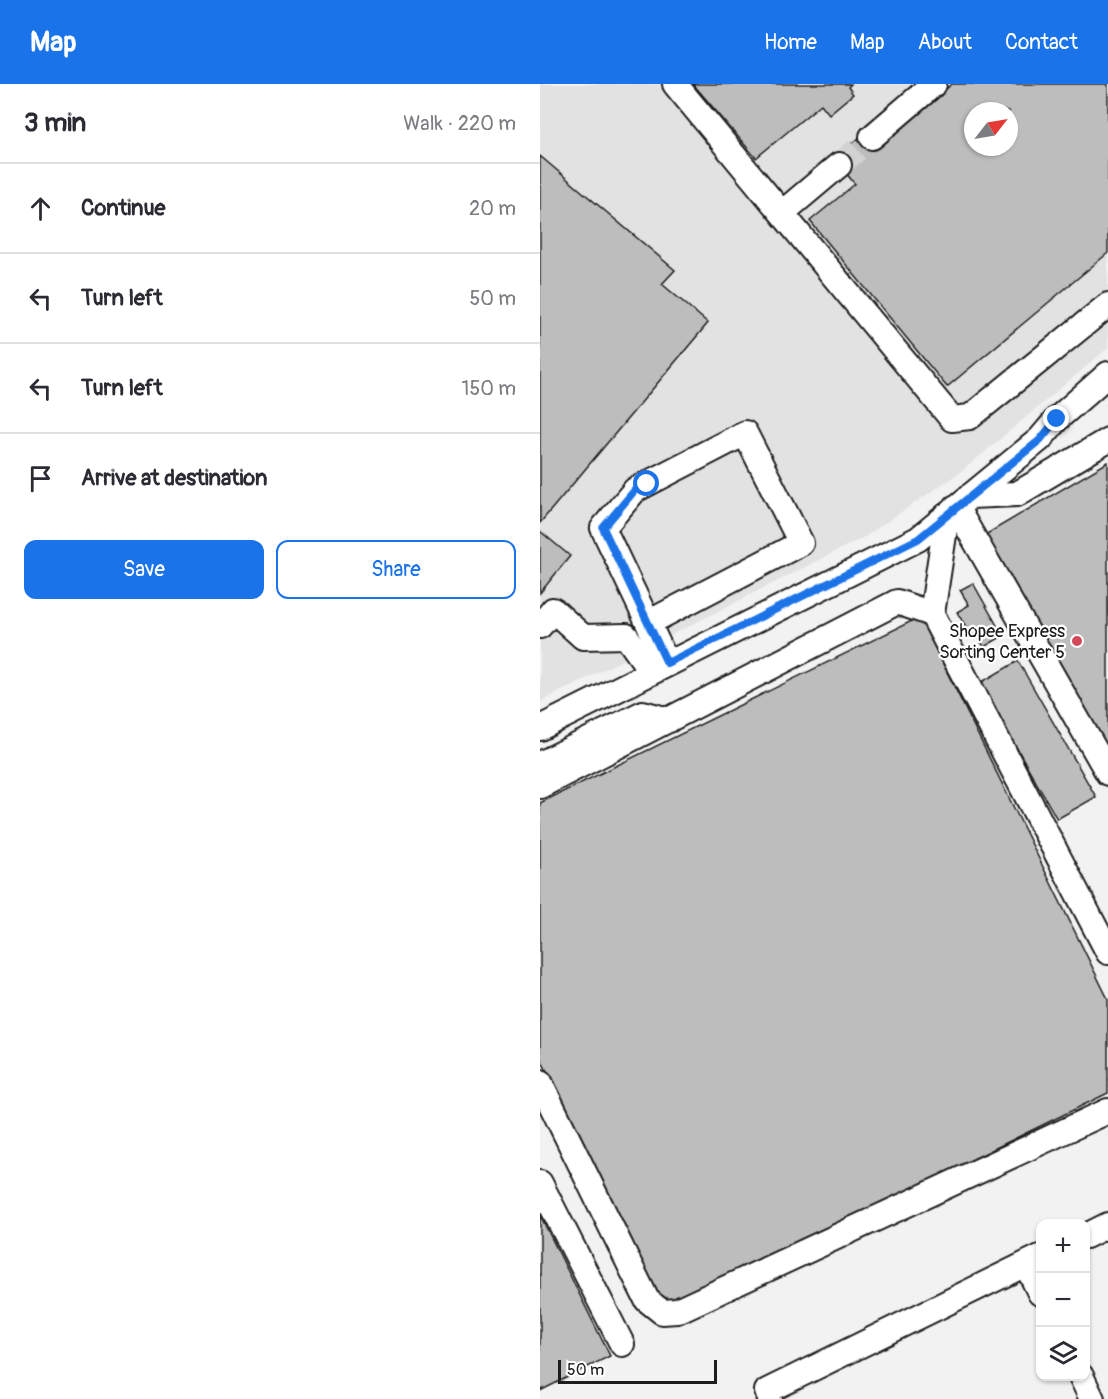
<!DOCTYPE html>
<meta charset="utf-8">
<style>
body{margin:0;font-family:Pangolin,sans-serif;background:#f7f7f7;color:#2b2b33}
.controls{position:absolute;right:18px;bottom:18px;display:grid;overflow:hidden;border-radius:12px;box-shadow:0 2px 4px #0004}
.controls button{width:54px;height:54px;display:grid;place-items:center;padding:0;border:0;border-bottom:2px solid #e1e1e2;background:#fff;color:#2b2b33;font:30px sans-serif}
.compass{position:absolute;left:424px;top:18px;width:54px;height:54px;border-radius:50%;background:#fff;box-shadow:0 2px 4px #0004;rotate:59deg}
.scale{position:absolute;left:18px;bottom:15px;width:159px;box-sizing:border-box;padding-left:6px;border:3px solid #1c1c1c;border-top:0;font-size:16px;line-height:21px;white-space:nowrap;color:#1c1c1c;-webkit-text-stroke:4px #fff;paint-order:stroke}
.stop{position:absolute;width:18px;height:18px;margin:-14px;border:4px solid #1a73e8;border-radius:50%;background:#fff}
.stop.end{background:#1a73e8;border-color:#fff;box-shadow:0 2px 6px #0008}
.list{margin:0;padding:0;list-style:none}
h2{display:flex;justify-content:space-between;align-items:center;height:78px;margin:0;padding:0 24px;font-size:26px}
h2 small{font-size:20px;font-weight:400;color:#7c7c81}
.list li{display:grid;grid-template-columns:39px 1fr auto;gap:18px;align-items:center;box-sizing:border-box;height:90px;padding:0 24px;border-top:2px solid #e1e1e2}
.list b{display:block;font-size:22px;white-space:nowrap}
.list em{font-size:20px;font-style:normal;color:#7c7c81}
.actions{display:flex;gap:12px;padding:18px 24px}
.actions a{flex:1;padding:14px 0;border:2px solid #1a73e8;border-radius:12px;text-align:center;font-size:21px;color:#1a73e8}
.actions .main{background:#1a73e8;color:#fff}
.icon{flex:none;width:33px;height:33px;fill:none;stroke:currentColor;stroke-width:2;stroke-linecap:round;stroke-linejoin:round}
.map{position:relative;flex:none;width:568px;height:1315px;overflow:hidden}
header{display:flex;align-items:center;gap:36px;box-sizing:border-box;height:84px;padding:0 30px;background:#1a73e8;color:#fff}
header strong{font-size:28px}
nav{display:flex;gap:33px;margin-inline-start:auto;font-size:21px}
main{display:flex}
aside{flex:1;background:#fff}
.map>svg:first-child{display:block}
.built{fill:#e2e2e2;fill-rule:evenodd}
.building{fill:#bdbdbd;stroke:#1c1c1c;stroke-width:1.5;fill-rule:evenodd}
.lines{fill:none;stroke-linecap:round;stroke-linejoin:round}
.minor-tunnel{stroke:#d2d2d2;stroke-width:24;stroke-dasharray:24 12;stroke-linecap:butt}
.minor-casing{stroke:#1c1c1c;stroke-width:28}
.minor{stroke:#fff;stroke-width:24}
.route{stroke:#1a73e8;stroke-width:8}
.poi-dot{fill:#d1495b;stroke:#fff;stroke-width:2}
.labels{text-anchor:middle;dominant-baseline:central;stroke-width:4.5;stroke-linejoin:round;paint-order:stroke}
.poi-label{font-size:18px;fill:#1c1c1c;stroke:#fff;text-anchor:end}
</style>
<header>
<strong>Map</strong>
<nav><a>Home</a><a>Map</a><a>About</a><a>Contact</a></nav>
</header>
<main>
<aside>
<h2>3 min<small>Walk · 220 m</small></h2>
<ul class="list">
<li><svg class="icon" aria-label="ahead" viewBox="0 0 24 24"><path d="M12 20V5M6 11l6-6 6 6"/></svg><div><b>Continue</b></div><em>20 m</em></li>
<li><svg class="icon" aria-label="left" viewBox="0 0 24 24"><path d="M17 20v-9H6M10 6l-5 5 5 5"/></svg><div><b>Turn left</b></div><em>50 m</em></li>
<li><svg class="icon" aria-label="left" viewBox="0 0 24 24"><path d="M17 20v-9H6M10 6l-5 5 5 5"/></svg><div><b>Turn left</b></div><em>150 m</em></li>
<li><svg class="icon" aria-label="arrive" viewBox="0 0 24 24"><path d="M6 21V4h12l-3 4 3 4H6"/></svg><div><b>Arrive at destination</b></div></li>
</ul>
<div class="actions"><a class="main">Save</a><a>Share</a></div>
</aside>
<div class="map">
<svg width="568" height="1315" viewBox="0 0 568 1315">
<rect width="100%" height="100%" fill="#f2f2f2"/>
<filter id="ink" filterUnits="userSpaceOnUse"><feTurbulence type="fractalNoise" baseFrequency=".0167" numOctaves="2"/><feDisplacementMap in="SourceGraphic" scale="12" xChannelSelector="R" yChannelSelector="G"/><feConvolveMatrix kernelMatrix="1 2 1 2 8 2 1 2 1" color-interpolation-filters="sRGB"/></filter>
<g filter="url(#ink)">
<path class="built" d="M 0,0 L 568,0 L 568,264 L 422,387 L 326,452 L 0,618 ZM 433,27 L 469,27 L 469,63 L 433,63 Z"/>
<path class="building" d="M 153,0 L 311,0 L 308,3 L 313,10 L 289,30 L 281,20 L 216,74 Z
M 412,0 L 568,0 L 568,169 L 407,303 L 270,137 L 315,100 L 294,75 L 327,47 L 339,61 ZM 433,27 L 469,27 L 469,63 L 433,63 Z
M 0,72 L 135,186 L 122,200 L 168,239 L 0,439 Z
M 568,378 L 568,664 L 445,451 Z
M 0,447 L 30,472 L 0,509 Z
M 433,499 L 463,552 L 444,563 L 437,551 L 432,553 L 417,528 L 429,521 L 420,506 Z
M 380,533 L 568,915 L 568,1009 L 124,1226 L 0,973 L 0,719 Z
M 478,577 L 556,713 L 517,735 L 440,599 Z
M 0,1131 L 70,1272 L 0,1307 Z"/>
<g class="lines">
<path class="minor-tunnel" d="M 299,81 L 332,53"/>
<g class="minor-casing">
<path id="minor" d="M 135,0 L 412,335 L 430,333 L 568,221
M 332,53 L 394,0
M 242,129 L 299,81
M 430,412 L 477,410 L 568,356
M 416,423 L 568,689
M 407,431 L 392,530 L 568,868
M 108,539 L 261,459 L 205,349 L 95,406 L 63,444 L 127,579
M 0,542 L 13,526 L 43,553 L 86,552 L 111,587
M 0,644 L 378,455 L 500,355 L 517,335 L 568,290
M 0,680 L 103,629 L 129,636
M 0,702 L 357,518 L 392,530
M 0,998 L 107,1216 L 122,1228 L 137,1227 L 568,1027
M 0,1099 L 82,1260
M 546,1152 L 568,1141
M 486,1180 L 500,1209
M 541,1292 L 552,1315
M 230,1315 L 227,1307 L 500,1173"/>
</g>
<use href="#minor" class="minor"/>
</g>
</g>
<g class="lines" filter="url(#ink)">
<path class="route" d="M 107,400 L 95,406 L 63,444 L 127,579 L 378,455 L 500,356 L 517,335"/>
</g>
<circle class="poi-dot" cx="537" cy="557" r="6"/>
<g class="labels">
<g class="poi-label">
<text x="525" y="547">Shopee Express<tspan x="525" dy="21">Sorting Center 5</tspan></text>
</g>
</g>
</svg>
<div class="controls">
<button>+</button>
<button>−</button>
<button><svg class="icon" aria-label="layers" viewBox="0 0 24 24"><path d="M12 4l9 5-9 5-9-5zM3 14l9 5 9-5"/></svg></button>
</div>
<svg class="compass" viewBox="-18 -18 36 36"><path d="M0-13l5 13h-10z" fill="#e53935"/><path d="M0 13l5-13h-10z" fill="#7c7c81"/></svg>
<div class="scale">50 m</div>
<div class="stop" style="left:107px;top:400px"></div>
<div class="stop end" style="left:517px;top:335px"></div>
</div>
</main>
